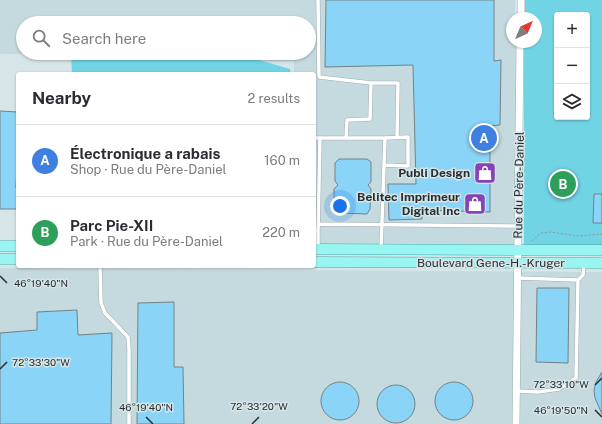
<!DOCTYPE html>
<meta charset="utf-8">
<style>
body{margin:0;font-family:"Public Sans",sans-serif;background:#f2f2f3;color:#2b2b33}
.controls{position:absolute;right:12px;top:12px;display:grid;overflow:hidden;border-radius:4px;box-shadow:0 1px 3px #0004}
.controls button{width:36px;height:36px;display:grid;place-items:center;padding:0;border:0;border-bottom:1px solid #e1e1e2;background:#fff;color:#2b2b33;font:20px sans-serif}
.compass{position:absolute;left:506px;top:12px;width:36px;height:36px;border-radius:50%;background:#fff;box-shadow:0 1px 3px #0004;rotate:44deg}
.you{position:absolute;left:340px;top:206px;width:14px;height:14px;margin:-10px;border:3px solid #fff;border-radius:50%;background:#1a73e8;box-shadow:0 0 0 6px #1a73e833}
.badge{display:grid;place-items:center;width:26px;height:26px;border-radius:50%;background:#8642b6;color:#fff;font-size:13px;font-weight:700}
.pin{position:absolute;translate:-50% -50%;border:2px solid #fff;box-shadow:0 1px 4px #0006}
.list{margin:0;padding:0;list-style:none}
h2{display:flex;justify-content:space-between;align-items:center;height:52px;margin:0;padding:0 16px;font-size:17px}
h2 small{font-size:13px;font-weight:400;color:#7c7c81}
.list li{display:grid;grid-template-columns:26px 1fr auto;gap:12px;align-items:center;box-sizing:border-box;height:72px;padding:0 16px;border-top:1px solid #e1e1e2}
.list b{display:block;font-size:15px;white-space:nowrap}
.list p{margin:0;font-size:13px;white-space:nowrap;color:#7c7c81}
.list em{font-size:13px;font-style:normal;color:#7c7c81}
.icon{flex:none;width:22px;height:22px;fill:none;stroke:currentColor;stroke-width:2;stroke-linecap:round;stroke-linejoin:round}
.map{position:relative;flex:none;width:602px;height:424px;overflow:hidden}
.search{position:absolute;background:#fff;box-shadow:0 1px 3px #0004;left:16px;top:16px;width:300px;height:44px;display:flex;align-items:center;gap:10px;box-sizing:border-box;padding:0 14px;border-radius:22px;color:#7c7c81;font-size:15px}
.panel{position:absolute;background:#fff;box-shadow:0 1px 3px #0004;left:16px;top:72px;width:300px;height:196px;border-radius:4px}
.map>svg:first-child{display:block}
.built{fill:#c4dadf;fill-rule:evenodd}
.green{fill:#71d4e5;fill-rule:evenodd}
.building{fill:#89d4f7;stroke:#758186}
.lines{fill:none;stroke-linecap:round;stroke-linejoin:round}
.lane-casing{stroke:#9facaf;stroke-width:4.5}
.street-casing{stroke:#9facaf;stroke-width:8}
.primary-casing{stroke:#44aca7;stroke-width:11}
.path{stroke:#8d989a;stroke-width:1;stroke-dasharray:2 2;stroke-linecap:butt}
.lane{stroke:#fff;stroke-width:3.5}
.street{stroke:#fff;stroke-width:7}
.primary{stroke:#98f5f1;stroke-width:10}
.ticks{fill:none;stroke:#292f30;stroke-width:1.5}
.labels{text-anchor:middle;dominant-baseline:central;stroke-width:3;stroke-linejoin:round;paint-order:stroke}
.poi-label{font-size:12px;font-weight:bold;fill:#292f30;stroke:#d6e5e7;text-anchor:end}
.street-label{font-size:12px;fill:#292f30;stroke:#d6e5e7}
.ticks-label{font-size:10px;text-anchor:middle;fill:#292f30;stroke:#d6e5e7;stroke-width:3;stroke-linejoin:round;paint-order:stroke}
</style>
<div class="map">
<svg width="602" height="424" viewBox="0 0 602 424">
<rect width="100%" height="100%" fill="#d6e5e7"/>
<path class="built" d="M 0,0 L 515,0 L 515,18 L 512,18 L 512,42 L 516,42 L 517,250 L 314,247 L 314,74 L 294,74 L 294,61 L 65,54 L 0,54 ZM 23,23 L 309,23 L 309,53 L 23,53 Z
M 0,268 L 215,270 L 602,272 L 602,424 L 0,424 Z"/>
<path class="green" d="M 525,0 L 602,0 L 602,252 L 524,252 L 524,42 L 536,42 L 536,18 L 524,18 ZM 557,15 L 587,15 L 587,117 L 557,117 Z
M 71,53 L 235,53 L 290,69 L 291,74 L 72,74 Z"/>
<path class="building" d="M 326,0 L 494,0 L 494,61 L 501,60 L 500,125 L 490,126 L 490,212 L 422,210 L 422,219 L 389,220 L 388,184 L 416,184 L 413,65 L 325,67 Z
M 0,111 L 18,112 L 18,165 L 17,165 L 16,188 L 18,188 L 18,209 L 0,209 Z
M 339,159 L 367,159 L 371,162 L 371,182 L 368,185 L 371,189 L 370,209 L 367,214 L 338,213 L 334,209 L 334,189 L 338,185 L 335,181 L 335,163 Z
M 594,194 L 602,194 L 602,223 L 593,223 Z
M 537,288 L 569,288 L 568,363 L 536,362 Z
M 174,302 L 174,367 L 183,367 L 184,424 L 137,424 L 138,303 Z
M 77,310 L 78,335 L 112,333 L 111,424 L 0,424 L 0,333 L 37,330 L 37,312 Z
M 602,372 L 602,414 L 595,398 L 594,390 L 596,382 Z
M435 401a19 19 0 1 1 38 0a19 19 0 1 1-38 0Z
M321 401a19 19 0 1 1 38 0a19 19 0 1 1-38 0Z
M377 404a19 19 0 1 1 38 0a19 19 0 1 1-38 0Z"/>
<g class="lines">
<g class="lane-casing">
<path id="lane" d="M 318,0 L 319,77 L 371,83 L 398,83 L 397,137
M 314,138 L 385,138 L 381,248
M 346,138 L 347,120 L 370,119 L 371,83
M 384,165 L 408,166 L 408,137 L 385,138
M 318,224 L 518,226
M 314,231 L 318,231 L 318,248
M 318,231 L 320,138
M 100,266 L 101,303 L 105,313 L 128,337 L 129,349 L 129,424
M 518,278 L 578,280 L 583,275 L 584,264
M 516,391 L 538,392 L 559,389 L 576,378 L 578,280"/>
</g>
<g class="street-casing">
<path id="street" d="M 521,18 L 521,0
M 516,424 L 520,42"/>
</g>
<g class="primary-casing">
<path id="primary" d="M 0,246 L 18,246
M 314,249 L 518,250 L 602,250
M 0,259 L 18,259
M 314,262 L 602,263"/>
</g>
<path class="path" d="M 532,241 L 541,233 L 550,232 L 578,236 L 602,234"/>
<use href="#lane" class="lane"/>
<use href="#street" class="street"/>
<use href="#primary" class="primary"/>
</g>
<path class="ticks" d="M 0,276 L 7,283M 0,369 L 7,362M 595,385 L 602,378M 595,410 L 602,417M 146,417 L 153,424M 252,424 L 259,417"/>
<defs>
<g id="shop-square" transform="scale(1.15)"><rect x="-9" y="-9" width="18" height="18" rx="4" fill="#8642b6" stroke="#d6e5e7"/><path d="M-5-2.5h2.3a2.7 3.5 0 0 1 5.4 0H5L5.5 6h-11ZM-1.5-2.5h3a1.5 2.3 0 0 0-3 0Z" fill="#fff"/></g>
</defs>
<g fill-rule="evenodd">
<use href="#shop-square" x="485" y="173"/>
<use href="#shop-square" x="475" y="204"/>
</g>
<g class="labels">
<g class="poi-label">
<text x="470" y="173">Publi Design</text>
<text x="460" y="197">Belitec Imprimeur<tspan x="460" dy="14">Digital Inc</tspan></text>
</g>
<g class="street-label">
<text transform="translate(519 185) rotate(-89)">Rue du Père-Daniel</text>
<text x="491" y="263">Boulevard Gene-H.-Kruger</text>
</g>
</g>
<g class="ticks-label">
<text x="41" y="287">46°19'40"N</text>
<text x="41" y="366">72°33'30"W</text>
<text x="561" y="388">72°33'10"W</text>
<text x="259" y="410">72°33'20"W</text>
<text x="146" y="411">46°19'40"N</text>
<text x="561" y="414">46°19'50"N</text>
</g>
</svg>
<div class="controls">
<button>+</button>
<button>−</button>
<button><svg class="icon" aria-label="layers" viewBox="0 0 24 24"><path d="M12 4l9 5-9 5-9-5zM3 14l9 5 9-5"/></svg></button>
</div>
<svg class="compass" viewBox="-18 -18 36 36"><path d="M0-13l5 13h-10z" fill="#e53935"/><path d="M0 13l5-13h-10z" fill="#7c7c81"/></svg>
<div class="you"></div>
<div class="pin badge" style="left:484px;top:138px;background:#3f7fe0">A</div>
<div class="pin badge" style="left:563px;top:184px;background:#2e9e5b">B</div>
<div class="search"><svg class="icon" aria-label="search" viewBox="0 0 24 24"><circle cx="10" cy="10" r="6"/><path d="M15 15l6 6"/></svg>Search here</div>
<section class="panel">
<h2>Nearby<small>2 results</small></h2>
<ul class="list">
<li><span class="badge" style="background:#3f7fe0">A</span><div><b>Électronique a rabais</b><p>Shop · Rue du Père-Daniel</p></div><em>160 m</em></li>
<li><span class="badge" style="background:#2e9e5b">B</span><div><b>Parc Pie-XII</b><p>Park · Rue du Père-Daniel</p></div><em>220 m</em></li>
</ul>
</section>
</div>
